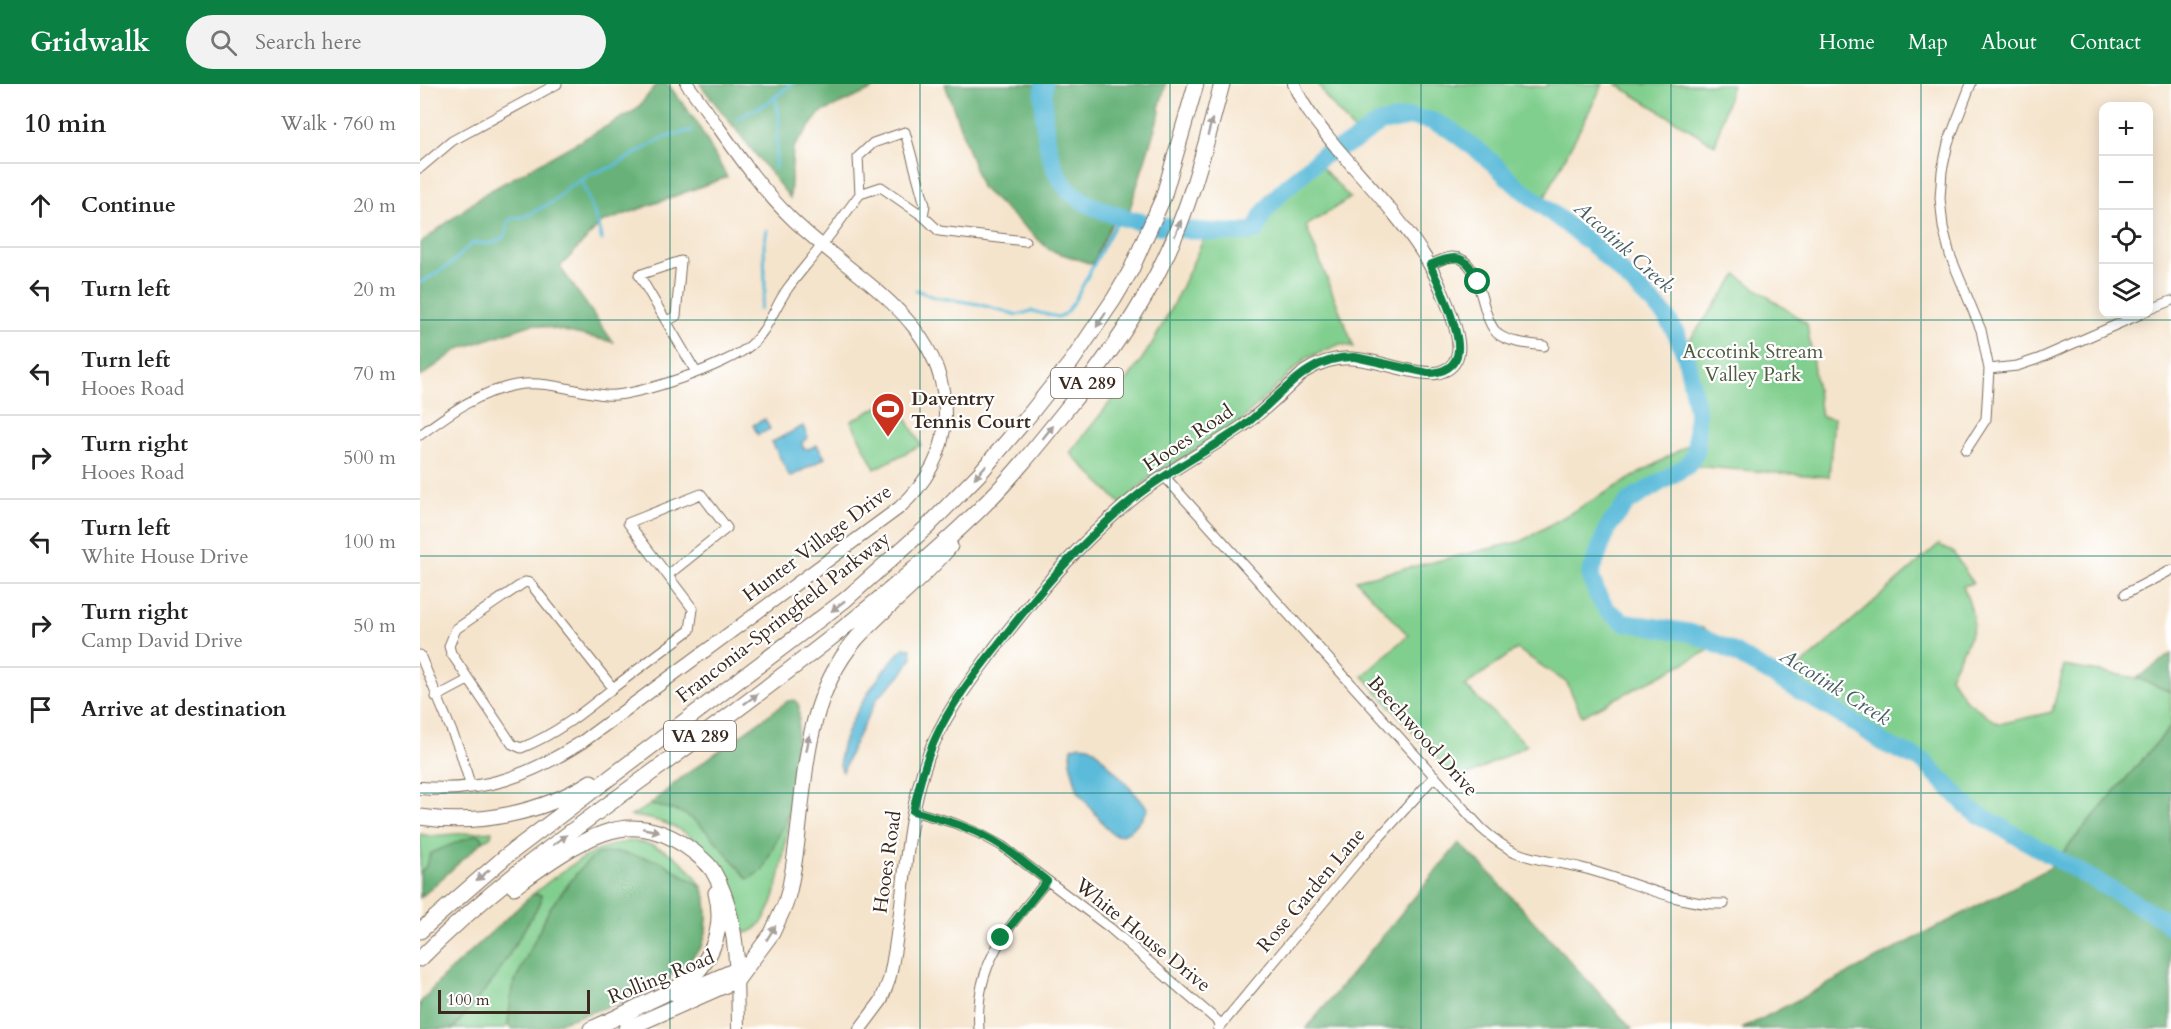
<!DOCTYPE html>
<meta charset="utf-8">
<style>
body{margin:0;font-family:Cardo,serif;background:#f2f2f2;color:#222}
.controls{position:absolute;right:18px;top:18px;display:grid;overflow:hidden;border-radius:12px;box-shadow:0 3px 15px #0003}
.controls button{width:54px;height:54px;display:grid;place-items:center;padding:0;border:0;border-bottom:2px solid #e0e0e0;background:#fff;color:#222;font:30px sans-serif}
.scale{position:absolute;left:18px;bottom:15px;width:152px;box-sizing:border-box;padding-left:6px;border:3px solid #3b2a1e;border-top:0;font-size:16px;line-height:21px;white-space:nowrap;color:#3b2a1e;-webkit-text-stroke:4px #fff;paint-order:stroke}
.stop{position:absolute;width:18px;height:18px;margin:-14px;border:4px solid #0b8043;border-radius:50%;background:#fff}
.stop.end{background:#0b8043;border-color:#fff;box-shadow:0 2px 6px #0008}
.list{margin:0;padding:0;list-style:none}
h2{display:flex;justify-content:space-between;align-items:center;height:78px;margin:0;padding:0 24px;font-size:26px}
h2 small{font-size:20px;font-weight:400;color:#767676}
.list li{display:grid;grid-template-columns:39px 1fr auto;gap:18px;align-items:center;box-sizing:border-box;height:84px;padding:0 24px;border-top:2px solid #e0e0e0}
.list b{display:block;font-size:22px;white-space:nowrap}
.list p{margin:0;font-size:20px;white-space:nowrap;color:#767676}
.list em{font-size:20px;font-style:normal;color:#767676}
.icon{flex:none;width:33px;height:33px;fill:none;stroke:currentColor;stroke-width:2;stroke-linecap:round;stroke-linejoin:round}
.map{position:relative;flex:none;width:1751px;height:945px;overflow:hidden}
header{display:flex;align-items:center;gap:36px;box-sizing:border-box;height:84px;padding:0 30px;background:#0b8043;color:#fff}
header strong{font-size:28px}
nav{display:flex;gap:33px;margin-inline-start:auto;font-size:21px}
.search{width:420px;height:54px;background:#f2f2f2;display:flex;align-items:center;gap:15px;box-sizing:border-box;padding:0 21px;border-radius:33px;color:#767676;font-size:22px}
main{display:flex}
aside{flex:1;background:#fff}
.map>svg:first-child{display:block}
.green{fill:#81cf8e;stroke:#5e7c56;stroke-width:1.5}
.forest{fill:#68b279;stroke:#526e4c;stroke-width:1.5}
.water{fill:#5cbbda;stroke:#4c727c;stroke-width:1.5}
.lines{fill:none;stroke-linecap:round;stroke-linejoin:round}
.stream{stroke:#5cbbda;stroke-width:3}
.river{stroke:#5cbbda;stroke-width:18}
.minor-casing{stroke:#7c6b5b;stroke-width:11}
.tertiary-casing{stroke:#7c6b5b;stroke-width:14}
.primary-casing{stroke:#7c6b5b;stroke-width:17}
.minor{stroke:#fff;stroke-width:9}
.tertiary{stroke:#fff;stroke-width:12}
.primary{stroke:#fff;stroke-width:15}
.oneway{fill:#a79f9a}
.route{stroke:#0b8043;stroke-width:8}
.grid{fill:none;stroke:#0f766e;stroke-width:1.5;stroke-opacity:0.55}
.labels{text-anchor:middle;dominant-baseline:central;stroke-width:4.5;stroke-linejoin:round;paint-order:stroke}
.shield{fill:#fff;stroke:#766a62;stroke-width:1.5}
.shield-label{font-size:18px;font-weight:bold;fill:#3b2a1e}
.park-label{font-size:20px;fill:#505c40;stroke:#fff}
.poi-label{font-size:20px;font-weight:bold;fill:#3b2a1e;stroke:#fff;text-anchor:start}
.street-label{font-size:20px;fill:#3b2a1e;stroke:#fff}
.water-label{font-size:21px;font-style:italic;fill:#475d60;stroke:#fff}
</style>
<header>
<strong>Gridwalk</strong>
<div class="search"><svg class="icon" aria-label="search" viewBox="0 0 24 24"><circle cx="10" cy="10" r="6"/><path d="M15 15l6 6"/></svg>Search here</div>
<nav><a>Home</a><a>Map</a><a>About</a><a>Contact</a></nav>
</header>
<main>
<aside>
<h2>10 min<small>Walk · 760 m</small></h2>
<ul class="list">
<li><svg class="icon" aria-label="ahead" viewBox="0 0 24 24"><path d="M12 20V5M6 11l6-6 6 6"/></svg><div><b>Continue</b></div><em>20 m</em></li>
<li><svg class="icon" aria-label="left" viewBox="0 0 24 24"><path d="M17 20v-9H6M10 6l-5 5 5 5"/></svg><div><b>Turn left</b></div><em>20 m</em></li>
<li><svg class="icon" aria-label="left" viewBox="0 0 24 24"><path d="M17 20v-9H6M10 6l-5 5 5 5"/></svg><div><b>Turn left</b><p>Hooes Road</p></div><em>70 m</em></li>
<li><svg class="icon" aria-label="right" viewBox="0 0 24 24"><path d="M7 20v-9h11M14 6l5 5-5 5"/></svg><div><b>Turn right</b><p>Hooes Road</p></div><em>500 m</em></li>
<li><svg class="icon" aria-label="left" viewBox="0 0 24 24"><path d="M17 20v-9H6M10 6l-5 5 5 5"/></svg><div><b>Turn left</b><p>White House Drive</p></div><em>100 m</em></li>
<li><svg class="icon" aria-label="right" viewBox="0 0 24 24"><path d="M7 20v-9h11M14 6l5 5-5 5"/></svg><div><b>Turn right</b><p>Camp David Drive</p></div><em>50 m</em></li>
<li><svg class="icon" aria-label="arrive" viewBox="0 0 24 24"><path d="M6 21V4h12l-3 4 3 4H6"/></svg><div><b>Arrive at destination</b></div></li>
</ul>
</aside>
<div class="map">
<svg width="1751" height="945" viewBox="0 0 1751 945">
<rect width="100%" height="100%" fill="#fff"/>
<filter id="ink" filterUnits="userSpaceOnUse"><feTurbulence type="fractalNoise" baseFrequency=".0167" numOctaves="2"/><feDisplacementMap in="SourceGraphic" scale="12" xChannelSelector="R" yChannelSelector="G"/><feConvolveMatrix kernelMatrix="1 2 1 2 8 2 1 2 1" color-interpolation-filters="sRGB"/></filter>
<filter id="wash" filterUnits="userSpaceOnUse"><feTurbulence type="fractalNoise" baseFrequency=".008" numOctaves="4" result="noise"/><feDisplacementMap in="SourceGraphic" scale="24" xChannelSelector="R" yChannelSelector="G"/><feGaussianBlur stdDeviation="1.35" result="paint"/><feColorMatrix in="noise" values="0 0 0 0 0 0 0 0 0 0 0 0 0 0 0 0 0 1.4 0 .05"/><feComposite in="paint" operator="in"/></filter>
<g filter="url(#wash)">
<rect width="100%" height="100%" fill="#f5e4cc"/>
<path class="green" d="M 899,0 L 1089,0 L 1125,3 L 1128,0 L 1183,0 L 1123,117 L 1062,62 L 1026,37 L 992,27 L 940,54 L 905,12 Z
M 1196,0 L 1312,0 L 1295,61 Z
M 896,77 L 930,114 L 886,142 L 934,263 L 920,260 L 885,275 L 818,340 L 732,392 L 701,420 L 650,369 C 678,333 709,297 733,258 C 754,222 771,183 788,145 L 821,154 L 847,111 L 871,91 Z
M 1317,191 L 1387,240 L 1401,333 L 1414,334 L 1409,393 L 1273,382 L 1198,428 L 1174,498 L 1195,531 L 1283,544 L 1305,558 L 1162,632 L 1147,599 L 1097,565 L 1045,602 L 1107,661 L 1037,697 L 943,592 L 988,551 L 936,496 L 1102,457 L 1284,352 L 1268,258 Z
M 475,314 L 501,361 L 455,385 L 431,337 Z
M 1519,460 L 1526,465 L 1533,468 L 1553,499 L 1543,502 C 1548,516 1557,535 1551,549 C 1546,564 1536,577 1530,593 L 1546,616 L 1579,640 L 1632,628 L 1644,582 L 1717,594 L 1751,608 L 1751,642 L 1637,775 L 1551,726 L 1482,659 L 1461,650 L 1447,639 L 1367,594 Z
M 230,721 L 250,724 L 267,731 L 342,787 L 369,729 C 365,757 359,845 325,849 L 321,844 C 319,832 315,823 311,812 C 293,763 264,737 211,732 Z
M 72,747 L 71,752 L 63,757 L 62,753 L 57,750 L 11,772 L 6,782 L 0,789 L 0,750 L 10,752 Z
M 212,757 C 243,760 267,777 282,803 L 240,777 L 161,784 L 130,824 L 92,904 L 88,941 L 83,945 L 33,945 L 75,894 L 121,817 L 121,811 L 113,810 C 144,786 172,762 212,757 Z"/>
<path class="forest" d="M 237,0 L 248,0 L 277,39 L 307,93 L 181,139 L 140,183 L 193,258 L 113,240 L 39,265 L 0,293 L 0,159 L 66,109 L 216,26 Z
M 280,0 L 459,0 L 449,7 L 400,29 L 373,64 L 370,114 Z
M 525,0 L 746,0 L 739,24 L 740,28 L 708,131 L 697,129 L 672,180 L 630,166 L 561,103 Z
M 1751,570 L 1751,608 L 1717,594 Z
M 375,616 L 379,622 L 379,634 L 369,729 L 342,787 L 328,795 C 311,776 287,742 266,731 C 255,725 243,723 230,721 L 261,694 L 368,617 Z
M 1751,642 L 1751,945 L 1322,945 L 1630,784 Z
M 57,750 L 62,753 L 63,757 L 0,814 L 0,789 L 6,782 L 11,769 Z
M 1039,759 L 1063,782 L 1212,945 L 886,945 Z
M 197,768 L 240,777 L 282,803 L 286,813 L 287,833 L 286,849 L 282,862 L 269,877 L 240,899 L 214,914 L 120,945 L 91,945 L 88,941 L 92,904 L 130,824 L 161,784 L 177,770 Z
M 113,810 L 121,811 L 121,817 L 75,894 L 33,945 L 0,945 L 0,919 L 22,894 Z"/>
<path class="water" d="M 345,335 L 350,345 L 338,351 L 333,341 Z
M 383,342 L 388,354 L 382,358 L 383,364 L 388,365 L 397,361 L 405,374 L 370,393 L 352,358 Z
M 484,564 L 491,565 L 492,573 L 482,590 L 458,613 L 430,668 L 423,688 C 406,664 464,580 484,564 Z
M 659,661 L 669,662 L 675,666 L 728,724 L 727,727 C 719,737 706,758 691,749 L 658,708 L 650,678 L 652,664 Z"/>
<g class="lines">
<path class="stream" d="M 316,35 L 349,18 L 371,0
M 355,84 L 359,32 L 355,12
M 163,95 L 162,98 L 175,132 L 182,156
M 0,199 L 31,180 L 49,162 L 54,159 L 70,160 L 83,154 L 86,149 L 88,138 L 93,134 L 106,132 L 136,116 L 147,104 L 173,89 L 192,83 L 243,54 L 272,46
M 496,206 L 514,213 L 558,220 L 598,231 L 611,227 L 638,233 L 645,230 L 655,216 L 695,141 L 707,136
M 340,225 L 345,207 L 344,161 L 347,146"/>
<path class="river" d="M 624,0 C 622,30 625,72 642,98 C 670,140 790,153 836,147 L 842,131 L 861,108 L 902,72 L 931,59 L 960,39 L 992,33 L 1012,37 L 1029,45 L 1056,65 L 1073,79 L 1096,101 L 1178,165 L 1245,231 L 1257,251 L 1266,273 L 1277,326 L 1276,367 L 1268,381 L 1208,418 L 1188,443 L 1170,491 L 1178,512 L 1187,526 L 1204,538 L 1271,549 L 1310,566 L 1438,641 L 1465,660 L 1503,677 L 1551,726 L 1741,834 L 1751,843"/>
</g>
</g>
<g filter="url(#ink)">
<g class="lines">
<g class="minor-casing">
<path id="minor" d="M 0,84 L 32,57 L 137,0
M 440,110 L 461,103 L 503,132 L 519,147 L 605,157
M 1010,181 C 1016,178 1024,174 1031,173 C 1064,171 1058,235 1079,251 C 1091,259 1110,260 1124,262
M 1728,226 L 1751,217
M 247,237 L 256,232 L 261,177 L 219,191 L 276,288
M 1569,285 L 1597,282 L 1618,275 L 1721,230
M 0,351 C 30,329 58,308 96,301 C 128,296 155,308 186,311 C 214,314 310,280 331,261 C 348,246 355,222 368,204 C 379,189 391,176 402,161 C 415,145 427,127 440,110 L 438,73 L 453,59 L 485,48 L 505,121 L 503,132
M 1546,366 L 1566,335 L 1569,285 L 1561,246 L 1530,171 L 1523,143 L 1520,114 L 1522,87 L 1528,59 L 1551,0
M 744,392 L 1061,744 C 1071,753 1082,762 1095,768 C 1116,777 1140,778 1162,784 C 1207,795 1259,822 1304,820
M 105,498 L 110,499 L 193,604 C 165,627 135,651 101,664 L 92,660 L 31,569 L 29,562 L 36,545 Z
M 1705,510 L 1751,486
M 0,571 L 40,667 L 51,703
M 193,604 L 270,546 L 273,525 L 208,439 L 281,410 L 307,444 L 248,491
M 16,613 L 48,596
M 493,727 L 534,739 L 560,750 L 582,762 L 690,844 L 801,940
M 559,945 C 554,879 588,844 627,797
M 798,945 L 938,777 L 1015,692"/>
</g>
<g class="tertiary-casing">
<path id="tertiary" d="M 0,704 C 64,709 109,692 162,658 L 479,424 C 505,401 524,370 525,333 C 527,234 431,194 370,133 C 330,94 301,44 267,0
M 255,911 L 317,884 L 318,945
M 440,945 L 461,917 L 469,896 C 486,822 482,745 508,673 C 523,631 551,596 577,561 C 620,506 665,452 720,409 C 753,384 789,365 823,342 C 845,326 865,306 884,288 C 926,261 955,281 998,288 C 1008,289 1016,291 1025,286 C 1032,283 1037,276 1038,268 C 1042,248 1015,188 1003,170 C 979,132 946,98 917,64 C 901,44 883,24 874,0"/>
</g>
<g class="primary-casing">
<path id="primary" d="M 0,733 C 58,742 122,729 171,698
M 94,803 C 122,783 152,760 184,749 C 218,737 247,747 274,768 C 281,774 288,779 293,787 C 310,816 315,851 317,884
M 0,847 L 85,773 L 425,516 L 507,443 L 559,390 L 606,335 L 652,277 L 694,215 L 711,186 L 743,114 L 776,0
M 0,875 C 72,802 156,744 238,684 C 348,603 458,523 557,428 C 589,397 617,362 645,327 C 683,280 719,229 745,174 C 772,118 786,59 802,0
M 171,945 C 193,936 213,925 234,915 C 246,909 257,905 267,897 C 293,877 305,841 296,809
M 206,945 L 317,896 L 352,849 L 365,821 L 369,807 C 388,721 375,627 436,555 C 465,522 502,497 530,462"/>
</g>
<use href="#minor" class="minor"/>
<use href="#tertiary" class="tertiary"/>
<use href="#primary" class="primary"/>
</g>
<defs><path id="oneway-solid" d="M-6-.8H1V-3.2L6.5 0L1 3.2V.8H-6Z" transform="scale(1.5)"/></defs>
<g class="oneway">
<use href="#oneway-solid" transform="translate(790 43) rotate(-75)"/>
<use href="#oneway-solid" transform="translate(758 144) rotate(-68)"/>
<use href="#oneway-solid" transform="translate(681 236) rotate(123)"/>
<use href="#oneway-solid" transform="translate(628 348) rotate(-51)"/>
<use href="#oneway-solid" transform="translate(560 388) rotate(132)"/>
<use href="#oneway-solid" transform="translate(418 522) rotate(142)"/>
<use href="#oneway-solid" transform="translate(331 615) rotate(-36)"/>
<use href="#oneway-solid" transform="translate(388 659) rotate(-79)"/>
<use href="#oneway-solid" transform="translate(231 746) rotate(11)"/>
<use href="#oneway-solid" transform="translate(140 756) rotate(-36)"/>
<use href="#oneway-solid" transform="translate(63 791) rotate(141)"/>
<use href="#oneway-solid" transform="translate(351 849) rotate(-58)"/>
</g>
</g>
<g class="lines" filter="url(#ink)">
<path class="route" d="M 581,854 L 627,797 C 612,785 597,772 582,762 C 555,744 524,736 493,727 C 499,702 505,677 516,653 C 531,620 554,591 576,563 C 619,507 664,454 719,410 C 753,384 792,365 826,340 C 862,312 885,272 935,273 L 1008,289 C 1022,289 1037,283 1038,266 C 1040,247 1019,199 1010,181 C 1035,170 1047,169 1058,198"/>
</g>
<path class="grid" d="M 250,0 L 250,945M 500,0 L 500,945M 750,0 L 750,945M 1001,0 L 1001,945M 1251,0 L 1251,945M 1501,0 L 1501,945M 0,236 L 1751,236M 0,472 L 1751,472M 0,709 L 1751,709"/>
<defs>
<g id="stadium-pin" transform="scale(1.725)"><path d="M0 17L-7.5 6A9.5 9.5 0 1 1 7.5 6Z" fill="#c8321e" stroke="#fff"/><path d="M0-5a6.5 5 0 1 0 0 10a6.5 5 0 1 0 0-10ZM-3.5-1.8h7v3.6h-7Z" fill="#fff"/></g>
</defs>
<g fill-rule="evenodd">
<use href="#stadium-pin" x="468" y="325"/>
</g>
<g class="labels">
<g class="shield">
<rect x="631" y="284" width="72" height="30" rx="4.5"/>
<rect x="244" y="637" width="72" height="30" rx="4.5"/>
</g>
<g class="shield-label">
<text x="667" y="299">VA 289</text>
<text x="280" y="652">VA 289</text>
</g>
<g class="park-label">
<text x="1333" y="267">Accotink Stream<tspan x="1333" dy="23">Valley Park</tspan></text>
</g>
<g class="poi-label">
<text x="491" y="314">Daventry<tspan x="491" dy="23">Tennis Court</tspan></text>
</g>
<g class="street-label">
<text transform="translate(768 354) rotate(-34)">Hooes Road</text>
<text transform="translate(397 459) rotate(-37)">Hunter Village Drive</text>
<text transform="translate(363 533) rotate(-38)">Franconia-Springfield Parkway</text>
<text transform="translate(1003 652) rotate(48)">Beechwood Drive</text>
<text transform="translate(467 778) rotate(-82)">Hooes Road</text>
<text transform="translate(891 806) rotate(-50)">Rose Garden Lane</text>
<text transform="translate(723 851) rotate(39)">White House Drive</text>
<text transform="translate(241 893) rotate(-22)">Rolling Road</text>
</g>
<g class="water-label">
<text transform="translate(1204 163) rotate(42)">Accotink Creek</text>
<text transform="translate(1415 603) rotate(32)">Accotink Creek</text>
</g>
</g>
</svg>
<div class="controls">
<button>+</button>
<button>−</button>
<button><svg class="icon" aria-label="locate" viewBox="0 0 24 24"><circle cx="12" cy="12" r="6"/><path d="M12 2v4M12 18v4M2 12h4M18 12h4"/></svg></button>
<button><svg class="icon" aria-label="layers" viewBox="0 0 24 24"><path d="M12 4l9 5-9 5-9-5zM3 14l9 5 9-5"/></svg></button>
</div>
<div class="scale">100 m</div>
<div class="stop" style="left:1058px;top:198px"></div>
<div class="stop end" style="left:581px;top:854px"></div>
</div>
</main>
